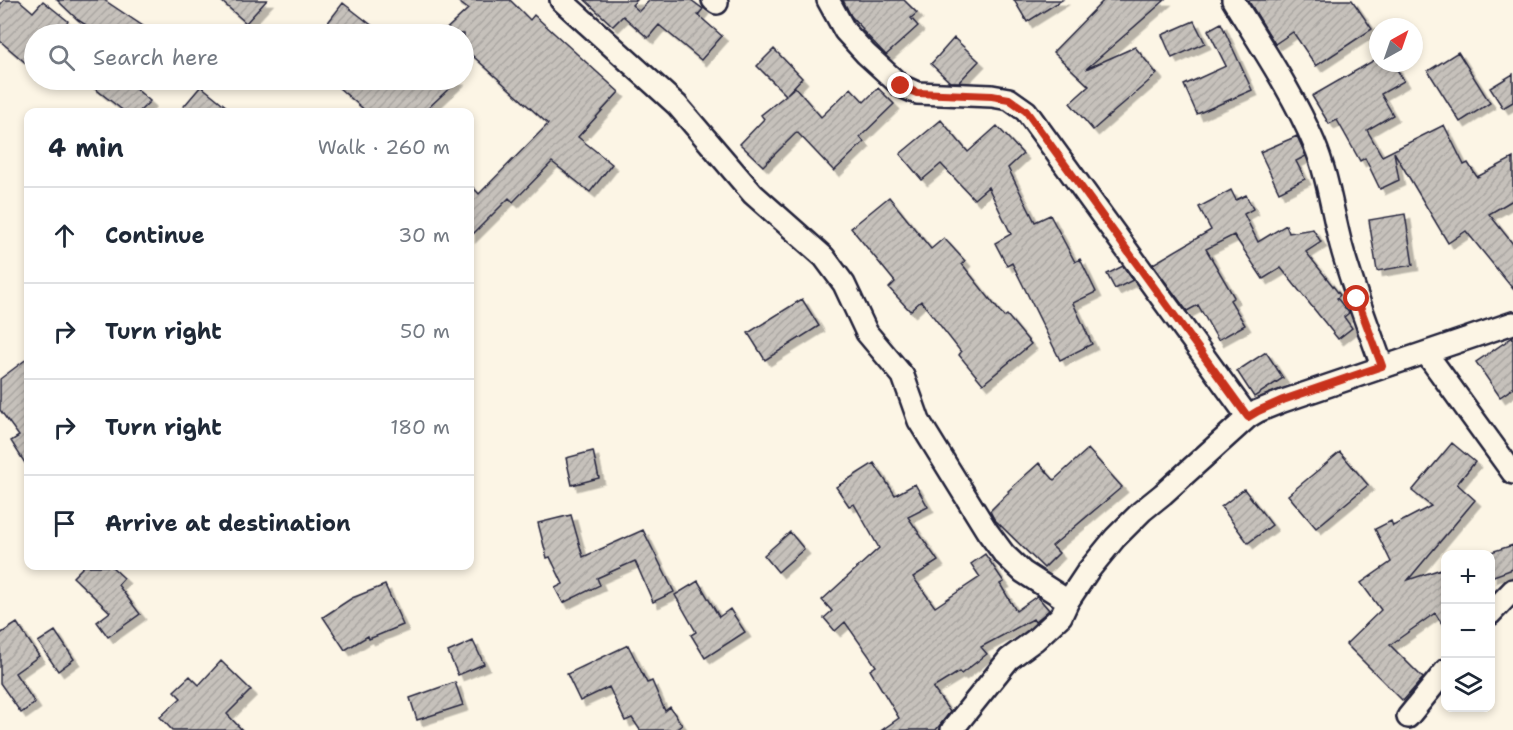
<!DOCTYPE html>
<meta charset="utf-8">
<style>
body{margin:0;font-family:"Shantell Sans",sans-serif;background:#f6f6f7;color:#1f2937}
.controls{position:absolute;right:18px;bottom:18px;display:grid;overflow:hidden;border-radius:12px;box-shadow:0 3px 9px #0003}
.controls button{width:54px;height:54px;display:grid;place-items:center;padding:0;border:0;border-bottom:2px solid #e0e1e3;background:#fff;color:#1f2937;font:30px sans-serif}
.compass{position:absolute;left:1369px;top:18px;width:54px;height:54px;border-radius:50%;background:#fff;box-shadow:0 3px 9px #0003;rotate:40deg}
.stop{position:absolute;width:18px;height:18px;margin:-14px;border:4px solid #c8321e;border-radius:50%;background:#fff}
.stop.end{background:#c8321e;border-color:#fff;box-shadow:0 2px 6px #0008}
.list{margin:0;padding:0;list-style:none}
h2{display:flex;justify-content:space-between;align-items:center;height:78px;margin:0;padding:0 24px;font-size:26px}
h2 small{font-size:20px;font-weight:400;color:#747a83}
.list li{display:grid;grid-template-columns:39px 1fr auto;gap:18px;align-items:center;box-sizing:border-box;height:96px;padding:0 24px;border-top:2px solid #e0e1e3}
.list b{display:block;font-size:22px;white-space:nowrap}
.list em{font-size:20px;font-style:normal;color:#747a83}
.icon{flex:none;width:33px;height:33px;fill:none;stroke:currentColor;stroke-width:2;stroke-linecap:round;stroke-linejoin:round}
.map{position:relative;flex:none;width:1513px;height:730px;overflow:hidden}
.search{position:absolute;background:#fff;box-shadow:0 3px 9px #0003;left:24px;top:24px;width:450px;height:66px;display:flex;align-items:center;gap:15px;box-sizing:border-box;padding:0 21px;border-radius:33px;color:#747a83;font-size:22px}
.panel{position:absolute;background:#fff;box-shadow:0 3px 9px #0003;left:24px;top:108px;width:450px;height:462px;border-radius:12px}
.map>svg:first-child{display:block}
.building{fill:url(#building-hatch);stroke:#22223b;stroke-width:1.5;filter:url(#shadow)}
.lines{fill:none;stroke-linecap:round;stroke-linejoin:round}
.street-casing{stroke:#22223b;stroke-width:26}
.street{stroke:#fcf5e5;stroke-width:21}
.route{stroke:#c8321e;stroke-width:8}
</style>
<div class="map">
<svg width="1513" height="730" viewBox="0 0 1513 730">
<defs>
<pattern id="building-hatch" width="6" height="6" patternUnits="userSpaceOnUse" patternTransform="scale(1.5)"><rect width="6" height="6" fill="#c6c1bb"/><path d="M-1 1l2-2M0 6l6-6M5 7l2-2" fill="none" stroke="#aaa6a2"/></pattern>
<filter id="shadow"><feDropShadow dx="5.5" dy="5.5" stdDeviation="0" flood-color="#0004"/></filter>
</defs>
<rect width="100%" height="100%" fill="#fcf5e5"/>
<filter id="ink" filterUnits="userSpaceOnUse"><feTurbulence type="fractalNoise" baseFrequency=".0167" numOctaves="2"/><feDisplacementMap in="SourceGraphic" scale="12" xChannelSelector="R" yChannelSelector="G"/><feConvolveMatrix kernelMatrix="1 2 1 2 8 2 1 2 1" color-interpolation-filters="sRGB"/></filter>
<g filter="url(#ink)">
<path class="building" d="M 4,0 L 19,0 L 33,12 L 43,1 L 68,21 L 57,34 L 34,34 L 34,70 L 0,41 L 0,5 Z
M 57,0 L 104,0 L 155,34 L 100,34 L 78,20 Z
M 220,0 L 267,0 L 246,23 Z
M 456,0 L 510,0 L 530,20 L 534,15 L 619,92 L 578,137 L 612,164 L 590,192 L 552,162 L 513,202 L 509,198 L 470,237 L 470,184 L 479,194 L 548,124 L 464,48 L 464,34 L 441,34 L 468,9 Z
M 585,0 L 637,0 L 632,5 L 639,11 L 650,0 L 691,0 L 703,9 L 698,15 L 722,36 L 701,60 L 659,25 L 648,38 L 623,16 L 613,26 Z
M 843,0 L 904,0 L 917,13 L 911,18 L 918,26 L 886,55 L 862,30 L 863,29 L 851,16 Z
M 1014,0 L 1062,0 L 1027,22 Z
M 1104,0 L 1165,0 L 1086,69 L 1135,47 L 1157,74 L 1093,130 L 1070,103 L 1089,86 L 1053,52 Z
M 1248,0 L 1352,0 L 1372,29 L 1316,66 L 1293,32 L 1275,44 Z
M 343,3 L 383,34 L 319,34 Z
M 1194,21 L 1205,43 L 1172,58 L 1162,35 Z
M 1221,23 L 1252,90 L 1197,114 L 1184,85 L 1226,66 L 1208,30 Z
M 954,38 L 979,61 L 959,82 L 950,82 L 931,64 Z
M 774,49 L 802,78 L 787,94 L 795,87 L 821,117 L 851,88 L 864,102 L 878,88 L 894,104 L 860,137 L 864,142 L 834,171 L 797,132 L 763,166 L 740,144 L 764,119 L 761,115 L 786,95 L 757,66 Z
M 1458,52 L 1490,103 L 1460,122 L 1428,71 Z
M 1378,58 L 1378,63 L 1393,63 L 1404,81 L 1381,94 L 1393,115 L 1367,130 L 1382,156 L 1444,125 L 1464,165 L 1468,163 L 1477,177 L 1513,158 L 1513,200 L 1489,214 L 1513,244 L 1513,289 L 1466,231 L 1448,243 L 1394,152 L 1399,180 L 1380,189 L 1365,158 L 1360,161 L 1337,120 L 1329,124 L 1312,96 Z
M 1513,74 L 1513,102 L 1503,108 L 1490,88 Z
M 84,80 L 126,80 L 150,101 L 139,112 L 125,112 Z
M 347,80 L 458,80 L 424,112 L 367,112 L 339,88 Z
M 201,86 L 233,112 L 179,112 Z
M 941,120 L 968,152 L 997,126 L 1023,154 L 1008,168 L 1035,222 L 1050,215 L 1075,262 L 1080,259 L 1096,292 L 1073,303 L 1092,344 L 1060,360 L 1012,263 L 1007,266 L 995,243 L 1011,234 L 988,187 L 974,199 L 941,164 L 922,180 L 900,154 Z
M 1297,136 L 1306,156 L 1296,161 L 1305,179 L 1279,192 L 1260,152 Z
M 1231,190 L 1236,200 L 1246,195 L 1253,209 L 1244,214 L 1258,242 L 1286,225 L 1289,233 L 1313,229 L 1321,242 L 1306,252 L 1340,295 L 1337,298 L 1349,313 L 1344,317 L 1352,328 L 1338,339 L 1281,268 L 1263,279 L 1234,235 L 1206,249 L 1234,297 L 1230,300 L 1245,325 L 1218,340 L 1198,305 L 1187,311 L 1155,268 L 1153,264 L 1211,230 L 1199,207 Z
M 889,197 L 931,249 L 944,238 L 965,261 L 962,264 L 1004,317 L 1007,315 L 1031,344 L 983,384 L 959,355 L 961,352 L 921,301 L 910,311 L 889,288 L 895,282 L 851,228 Z
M 1405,214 L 1413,265 L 1377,271 L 1369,220 Z
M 1123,266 L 1133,280 L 1115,289 L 1107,274 Z
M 802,299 L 819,326 L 765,360 L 748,333 Z
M 1513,337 L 1513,388 L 1500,397 L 1476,362 Z
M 1266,352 L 1283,378 L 1254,397 L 1237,371 Z
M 28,358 L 28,468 L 11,441 L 19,436 L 0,410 L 0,379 Z
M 1452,443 L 1475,462 L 1457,484 L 1475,500 L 1408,580 L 1441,569 L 1446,577 L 1446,630 L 1435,613 L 1390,645 L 1423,678 L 1403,701 L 1346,644 L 1381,610 L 1361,583 L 1391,562 L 1375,529 L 1391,521 L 1393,526 L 1431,506 L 1412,491 Z
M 1088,449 L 1122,487 L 1052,546 L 1059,553 L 1044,568 L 994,519 L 990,511 L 1009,492 L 1008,491 L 1039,463 L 1054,480 Z
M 593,451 L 599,478 L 572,485 L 566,458 Z
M 1340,452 L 1368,485 L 1316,528 L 1288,495 Z
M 874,463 L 895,495 L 915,484 L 928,507 L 908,517 L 938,561 L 913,577 L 935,607 L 980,577 L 971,564 L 985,554 L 1004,582 L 1000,584 L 1016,611 L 1037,596 L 1049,610 L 1035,622 L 1033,619 L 981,647 L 987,654 L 961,674 L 959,672 L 933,688 L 950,712 L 936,730 L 882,730 L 899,718 L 870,670 L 876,666 L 845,622 L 835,631 L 824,618 L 832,611 L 822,600 L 879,548 L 854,504 L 849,506 L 836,487 Z
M 1244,489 L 1272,525 L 1248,543 L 1221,507 Z
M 571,515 L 583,557 L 643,530 L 674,592 L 653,602 L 635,561 L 597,578 L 600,585 L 563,603 L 555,588 L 563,584 L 550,557 L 547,558 L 538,523 Z
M 790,532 L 804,549 L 778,572 L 764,555 Z
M 1513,545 L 1513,569 L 1491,577 L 1491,552 Z
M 84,566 L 111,566 L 124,578 L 118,585 L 140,614 L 108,637 L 97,622 L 110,612 L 73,577 Z
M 698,581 L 719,617 L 730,609 L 745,632 L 705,658 L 691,635 L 696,632 L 675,595 Z
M 385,585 L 403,625 L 369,639 L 368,636 L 345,650 L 323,617 L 352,598 Z
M 17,623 L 39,656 L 15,673 L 35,703 L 21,713 L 0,683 L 0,634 Z
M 55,631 L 74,659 L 58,671 L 38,642 Z
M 473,641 L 484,664 L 458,675 L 448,652 Z
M 628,645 L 647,683 L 652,681 L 665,711 L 670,707 L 682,725 L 675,730 L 640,730 L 632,718 L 625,721 L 609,687 L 580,701 L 567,674 Z
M 221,661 L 251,690 L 227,714 L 242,730 L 172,730 L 160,717 L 181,698 L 174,691 L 190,676 L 199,685 Z
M 455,682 L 463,705 L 417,720 L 410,698 Z"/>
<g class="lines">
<g class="street-casing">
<path id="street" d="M 561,0 L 677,105 L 753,194 L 824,257 L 844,284 L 867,333 L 903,376 L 919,421 L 987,531 L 1004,554 L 1023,572 L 1068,601
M 713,0 L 717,3
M 828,0 L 845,31 L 866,54 L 901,86 L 917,93 L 992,96 L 1009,99 L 1026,111 L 1248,417
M 1233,0 C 1261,46 1293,93 1314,143 C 1328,176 1332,211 1341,245 C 1352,286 1368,326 1382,366
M 1426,353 L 1513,473
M 1490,614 L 1513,590
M 1408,717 L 1446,670
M 952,730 L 1009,659 L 1035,640 L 1061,616 L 1068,601 L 1088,571 L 1115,538 L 1142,511 L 1163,494 L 1248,417 L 1258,411 L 1283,401 L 1513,323"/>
</g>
<use href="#street" class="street"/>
</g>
</g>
<g class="lines" filter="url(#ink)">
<path class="route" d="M 901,86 L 917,93 L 992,96 L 1009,99 L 1026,111 L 1248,417 L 1258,411 L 1283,400 L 1382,366 L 1357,299"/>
</g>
</svg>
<div class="controls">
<button>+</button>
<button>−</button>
<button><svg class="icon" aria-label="layers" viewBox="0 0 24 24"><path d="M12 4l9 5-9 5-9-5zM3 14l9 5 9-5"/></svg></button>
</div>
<svg class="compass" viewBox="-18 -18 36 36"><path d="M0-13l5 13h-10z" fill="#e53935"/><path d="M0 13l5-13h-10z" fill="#747a83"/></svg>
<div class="stop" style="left:1357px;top:299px"></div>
<div class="stop end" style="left:901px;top:86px"></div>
<div class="search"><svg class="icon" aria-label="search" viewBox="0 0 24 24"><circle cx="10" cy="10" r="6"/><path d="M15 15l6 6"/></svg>Search here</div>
<section class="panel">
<h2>4 min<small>Walk · 260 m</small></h2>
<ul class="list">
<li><svg class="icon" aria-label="ahead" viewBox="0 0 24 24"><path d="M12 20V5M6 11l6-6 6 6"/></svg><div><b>Continue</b></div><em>30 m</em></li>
<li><svg class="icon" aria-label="right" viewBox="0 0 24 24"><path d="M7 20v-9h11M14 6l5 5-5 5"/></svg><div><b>Turn right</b></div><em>50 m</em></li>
<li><svg class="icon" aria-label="right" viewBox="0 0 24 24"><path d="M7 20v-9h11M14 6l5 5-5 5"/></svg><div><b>Turn right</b></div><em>180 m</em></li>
<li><svg class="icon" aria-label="arrive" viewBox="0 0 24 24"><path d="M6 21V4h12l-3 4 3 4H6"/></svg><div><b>Arrive at destination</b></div></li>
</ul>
</section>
</div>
